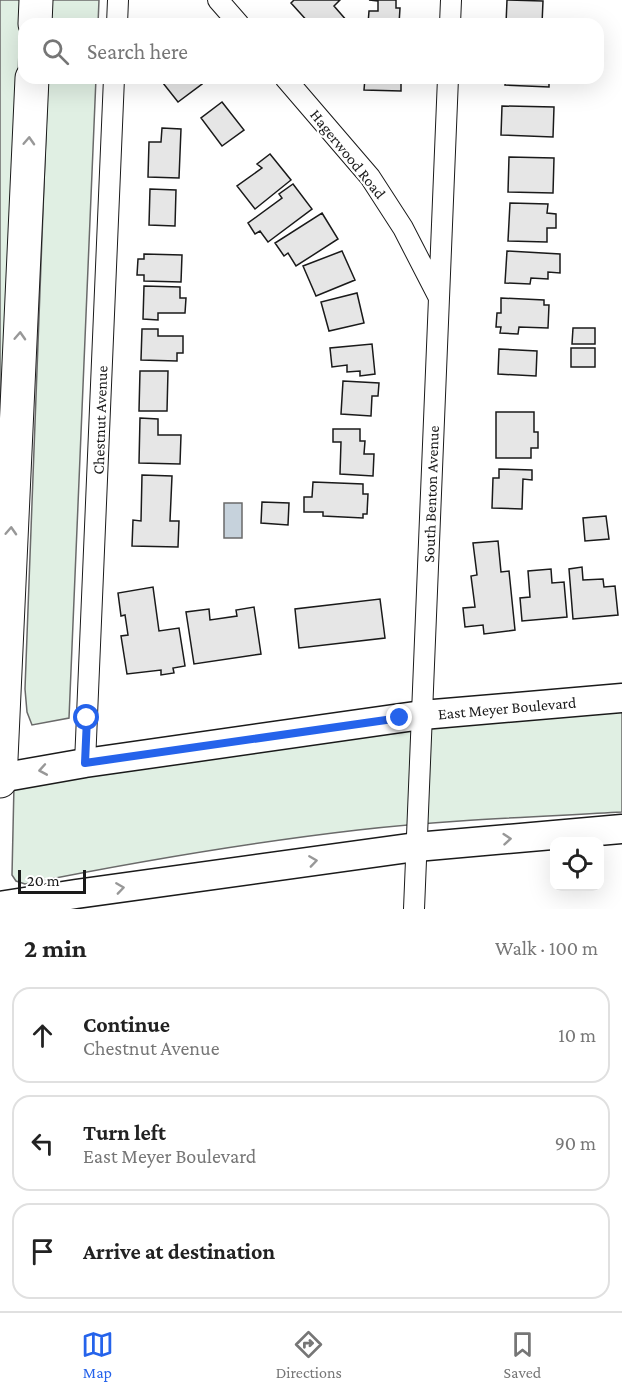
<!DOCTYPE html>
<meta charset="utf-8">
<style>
body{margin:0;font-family:"Crimson Pro",serif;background:#f6f6f6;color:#222}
.controls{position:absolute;right:18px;bottom:18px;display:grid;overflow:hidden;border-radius:12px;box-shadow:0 6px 24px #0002}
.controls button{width:54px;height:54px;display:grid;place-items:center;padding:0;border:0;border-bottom:2px solid #e0e0e0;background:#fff;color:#222;font:30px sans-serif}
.scale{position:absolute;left:18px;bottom:15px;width:68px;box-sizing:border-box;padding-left:6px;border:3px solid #1a1a1a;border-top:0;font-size:16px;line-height:21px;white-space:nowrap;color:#1a1a1a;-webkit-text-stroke:4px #fff;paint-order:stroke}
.stop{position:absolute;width:18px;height:18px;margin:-14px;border:4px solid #2563eb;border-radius:50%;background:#fff}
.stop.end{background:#2563eb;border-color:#fff;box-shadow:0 2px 6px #0008}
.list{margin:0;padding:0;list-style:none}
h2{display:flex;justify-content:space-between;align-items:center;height:78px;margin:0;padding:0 24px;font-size:26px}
h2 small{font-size:20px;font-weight:400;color:#767676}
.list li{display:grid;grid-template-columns:39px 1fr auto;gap:18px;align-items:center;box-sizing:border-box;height:96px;margin:0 12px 12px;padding:0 12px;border:2px solid #e0e0e0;border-radius:18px}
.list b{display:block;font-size:22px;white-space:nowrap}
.list p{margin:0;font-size:20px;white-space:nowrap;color:#767676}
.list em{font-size:20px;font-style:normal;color:#767676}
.icon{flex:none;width:33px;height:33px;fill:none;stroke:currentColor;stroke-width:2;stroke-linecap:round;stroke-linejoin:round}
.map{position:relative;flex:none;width:622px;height:909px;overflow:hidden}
.search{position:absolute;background:#fff;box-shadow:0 6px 24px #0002;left:18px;right:18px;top:18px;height:66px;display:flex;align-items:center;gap:15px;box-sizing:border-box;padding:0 21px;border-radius:18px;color:#767676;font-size:22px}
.sheet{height:402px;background:#fff}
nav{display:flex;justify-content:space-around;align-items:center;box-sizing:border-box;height:84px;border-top:2px solid #e0e0e0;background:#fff;font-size:16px;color:#767676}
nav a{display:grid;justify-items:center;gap:3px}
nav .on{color:#2563eb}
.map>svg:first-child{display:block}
.green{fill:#e0efe3;stroke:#6a6a6a;stroke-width:1.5}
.water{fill:#c6d2dc;stroke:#6a6a6a;stroke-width:1.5}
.building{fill:#e6e6e6;stroke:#1a1a1a;stroke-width:1.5}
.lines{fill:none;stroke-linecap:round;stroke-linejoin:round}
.minor-casing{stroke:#1a1a1a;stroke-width:22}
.secondary-casing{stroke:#1a1a1a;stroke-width:31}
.trunk-casing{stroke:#1a1a1a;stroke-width:35}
.minor{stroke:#fff;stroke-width:20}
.secondary{stroke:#fff;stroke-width:28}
.trunk{stroke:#fff;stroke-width:33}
.oneway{stroke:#989898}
.route{stroke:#2563eb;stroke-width:8}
.labels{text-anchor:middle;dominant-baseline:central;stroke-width:4.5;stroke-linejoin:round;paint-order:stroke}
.street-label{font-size:16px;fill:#1a1a1a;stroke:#fff}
</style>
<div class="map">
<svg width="622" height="909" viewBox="0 0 622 909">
<rect width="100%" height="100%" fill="#fff"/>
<path class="green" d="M 0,0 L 21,0 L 0,540 Z
M 50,0 L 99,0 L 98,24 L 50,24 Z
M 48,78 L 96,78 L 69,718 L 32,725 L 27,712 L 25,689 Z
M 622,711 L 622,812 C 534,817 445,820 358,830 C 246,843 135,862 25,884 L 16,881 L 12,875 L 14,785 C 215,755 419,722 622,711 Z"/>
<path class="water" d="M 224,503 L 242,503 L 242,538 L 224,538 Z"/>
<path class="building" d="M 294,0 L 340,0 L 334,6 L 347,21 L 343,24 L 325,24 L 321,19 L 315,24 L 310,24 L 291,3 Z
M 369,0 L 396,0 L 396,8 L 400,8 L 399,24 L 368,24 L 369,11 L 378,11 L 378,1 Z
M 507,0 L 543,1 L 542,24 L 506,24 Z
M 159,78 L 197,78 L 202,84 L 178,102 Z
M 365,78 L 401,78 L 401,91 L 364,90 Z
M 506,78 L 558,78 L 558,81 L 549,81 L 549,87 L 505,85 Z
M 222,102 L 244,130 L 222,146 L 201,118 Z
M 502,106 L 554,107 L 553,137 L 501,135 Z
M 162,128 L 181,129 L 179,178 L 148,177 L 149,142 L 161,142 Z
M 270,154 L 291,180 L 255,209 L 237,186 L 262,168 L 257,164 Z
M 509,157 L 554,158 L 553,193 L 508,192 Z
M 293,184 L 312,209 L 268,242 L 260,231 L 255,234 L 248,223 L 282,198 L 279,194 Z
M 150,189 L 176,190 L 175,226 L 149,225 Z
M 510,203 L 548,204 L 547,213 L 556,214 L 556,228 L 547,228 L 547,242 L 508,241 Z
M 322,213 L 338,239 L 296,266 L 288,253 L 284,256 L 275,243 Z
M 342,251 L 355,280 L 316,296 L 303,266 Z
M 507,251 L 560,254 L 560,273 L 548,272 L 548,279 L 531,278 L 530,284 L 505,283 Z
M 144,254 L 182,255 L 181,282 L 144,281 L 144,275 L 137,275 L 138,259 L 144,259 Z
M 144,286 L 180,287 L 180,298 L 186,298 L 185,313 L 158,313 L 158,320 L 143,319 Z
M 357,293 L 364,323 L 329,331 L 321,302 Z
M 501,298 L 544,300 L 544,305 L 549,305 L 548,328 L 519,327 L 518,334 L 500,333 L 501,327 L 496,327 L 497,313 L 501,313 Z
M 573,328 L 595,328 L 595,344 L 572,344 Z
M 142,329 L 158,329 L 158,336 L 183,336 L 183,353 L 177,353 L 177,361 L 141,360 Z
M 372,344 L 375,374 L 360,376 L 360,371 L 347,372 L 347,365 L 332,367 L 330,348 Z
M 571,348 L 595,348 L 595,367 L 571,367 Z
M 499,349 L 537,351 L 536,376 L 498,374 Z
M 140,371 L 168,371 L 167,411 L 139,411 Z
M 343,381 L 379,383 L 378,396 L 372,396 L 371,416 L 341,414 Z
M 496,412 L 534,412 L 534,432 L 538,432 L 538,448 L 531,448 L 531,458 L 496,458 Z
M 140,418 L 158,419 L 158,435 L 181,435 L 180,464 L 139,463 Z
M 333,429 L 360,429 L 360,441 L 365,441 L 364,454 L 374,454 L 373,476 L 340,474 L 341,442 L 333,442 Z
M 499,469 L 532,470 L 532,480 L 523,479 L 522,509 L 492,508 L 493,478 L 499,478 Z
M 142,475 L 172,476 L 170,521 L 179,521 L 178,547 L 132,546 L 133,520 L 141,521 Z
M 313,482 L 363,484 L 363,494 L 368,494 L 367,514 L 363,514 L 363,518 L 323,516 L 323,512 L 304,512 L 304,497 L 312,497 Z
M 262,502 L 289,503 L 288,525 L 261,523 Z
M 606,516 L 609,539 L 585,541 L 583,518 Z
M 498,541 L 501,572 L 509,571 L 515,630 L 484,634 L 483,625 L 465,627 L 463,608 L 475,607 L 471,576 L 477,575 L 473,543 Z
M 582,567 L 583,580 L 603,579 L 604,587 L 615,586 L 618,615 L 573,619 L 569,569 Z
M 551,569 L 552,583 L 564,582 L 567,617 L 522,621 L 520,598 L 530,597 L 528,571 Z
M 153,587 L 159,631 L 179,628 L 185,666 L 173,668 L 174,673 L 161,675 L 161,670 L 127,674 L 121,636 L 128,635 L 125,615 L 121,616 L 118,593 Z
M 380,599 L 385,638 L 299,648 L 295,609 Z
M 254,607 L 261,654 L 194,664 L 186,612 L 209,609 L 210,620 L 237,616 L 236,610 Z"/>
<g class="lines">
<g class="minor-casing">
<path id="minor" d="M 218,0 L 239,24
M 117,24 L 118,0
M 450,24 L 451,0
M 285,78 L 370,177 L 403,228 L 438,296
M 85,763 L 114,78
M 414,909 L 448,78"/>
</g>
<g class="secondary-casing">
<path id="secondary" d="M 0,778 L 85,763 L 422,715 L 622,698
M 0,906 L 76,894 L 416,847 L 622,829"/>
</g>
<g class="trunk-casing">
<path id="trunk" d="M 35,24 L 36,0
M 0,781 L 32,78"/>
</g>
<use href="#minor" class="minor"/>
<use href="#secondary" class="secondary"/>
<use href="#trunk" class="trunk"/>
</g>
<defs><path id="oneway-chevron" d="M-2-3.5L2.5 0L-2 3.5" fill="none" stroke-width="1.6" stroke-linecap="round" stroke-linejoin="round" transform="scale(1.5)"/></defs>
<g class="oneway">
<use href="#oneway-chevron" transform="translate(29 141) rotate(-87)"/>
<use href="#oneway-chevron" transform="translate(20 336) rotate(-87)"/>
<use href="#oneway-chevron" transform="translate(11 531) rotate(-87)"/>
<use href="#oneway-chevron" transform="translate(43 770) rotate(170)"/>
<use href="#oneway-chevron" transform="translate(507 839) rotate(-5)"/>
<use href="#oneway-chevron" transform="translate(313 861) rotate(-8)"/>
<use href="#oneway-chevron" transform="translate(120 888) rotate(-8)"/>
</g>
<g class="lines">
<path class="route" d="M 87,718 L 85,763 L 400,718"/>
</g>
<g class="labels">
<g class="street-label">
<text transform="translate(348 154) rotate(51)">Hagerwood Road</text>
<text transform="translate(100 420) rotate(-88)">Chestnut Avenue</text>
<text transform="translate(431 494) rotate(-88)">South Benton Avenue</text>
<text transform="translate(507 708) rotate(-5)">East Meyer Boulevard</text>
</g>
</g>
</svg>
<div class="controls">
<button><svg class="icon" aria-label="locate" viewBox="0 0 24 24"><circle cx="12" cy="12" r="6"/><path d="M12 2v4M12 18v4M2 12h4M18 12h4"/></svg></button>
</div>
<div class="scale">20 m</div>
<div class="stop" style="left:87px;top:718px"></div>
<div class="stop end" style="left:400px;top:718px"></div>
<div class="search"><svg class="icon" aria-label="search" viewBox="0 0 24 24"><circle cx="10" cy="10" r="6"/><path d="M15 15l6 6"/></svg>Search here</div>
</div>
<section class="sheet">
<h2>2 min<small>Walk · 100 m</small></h2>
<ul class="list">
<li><svg class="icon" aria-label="ahead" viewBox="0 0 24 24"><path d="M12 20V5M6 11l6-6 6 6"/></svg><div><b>Continue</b><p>Chestnut Avenue</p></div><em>10 m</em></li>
<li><svg class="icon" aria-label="left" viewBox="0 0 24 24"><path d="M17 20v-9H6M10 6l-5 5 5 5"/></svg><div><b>Turn left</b><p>East Meyer Boulevard</p></div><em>90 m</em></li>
<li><svg class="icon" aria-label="arrive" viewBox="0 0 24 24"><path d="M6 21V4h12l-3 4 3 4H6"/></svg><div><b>Arrive at destination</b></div></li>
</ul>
</section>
<nav>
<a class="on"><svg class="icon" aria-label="map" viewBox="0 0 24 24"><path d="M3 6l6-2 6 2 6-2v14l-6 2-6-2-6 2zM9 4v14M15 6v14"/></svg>Map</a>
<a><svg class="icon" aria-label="directions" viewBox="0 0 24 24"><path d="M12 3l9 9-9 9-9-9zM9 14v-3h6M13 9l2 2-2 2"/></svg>Directions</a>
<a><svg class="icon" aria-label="saved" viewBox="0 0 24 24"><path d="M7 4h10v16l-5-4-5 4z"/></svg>Saved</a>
</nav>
